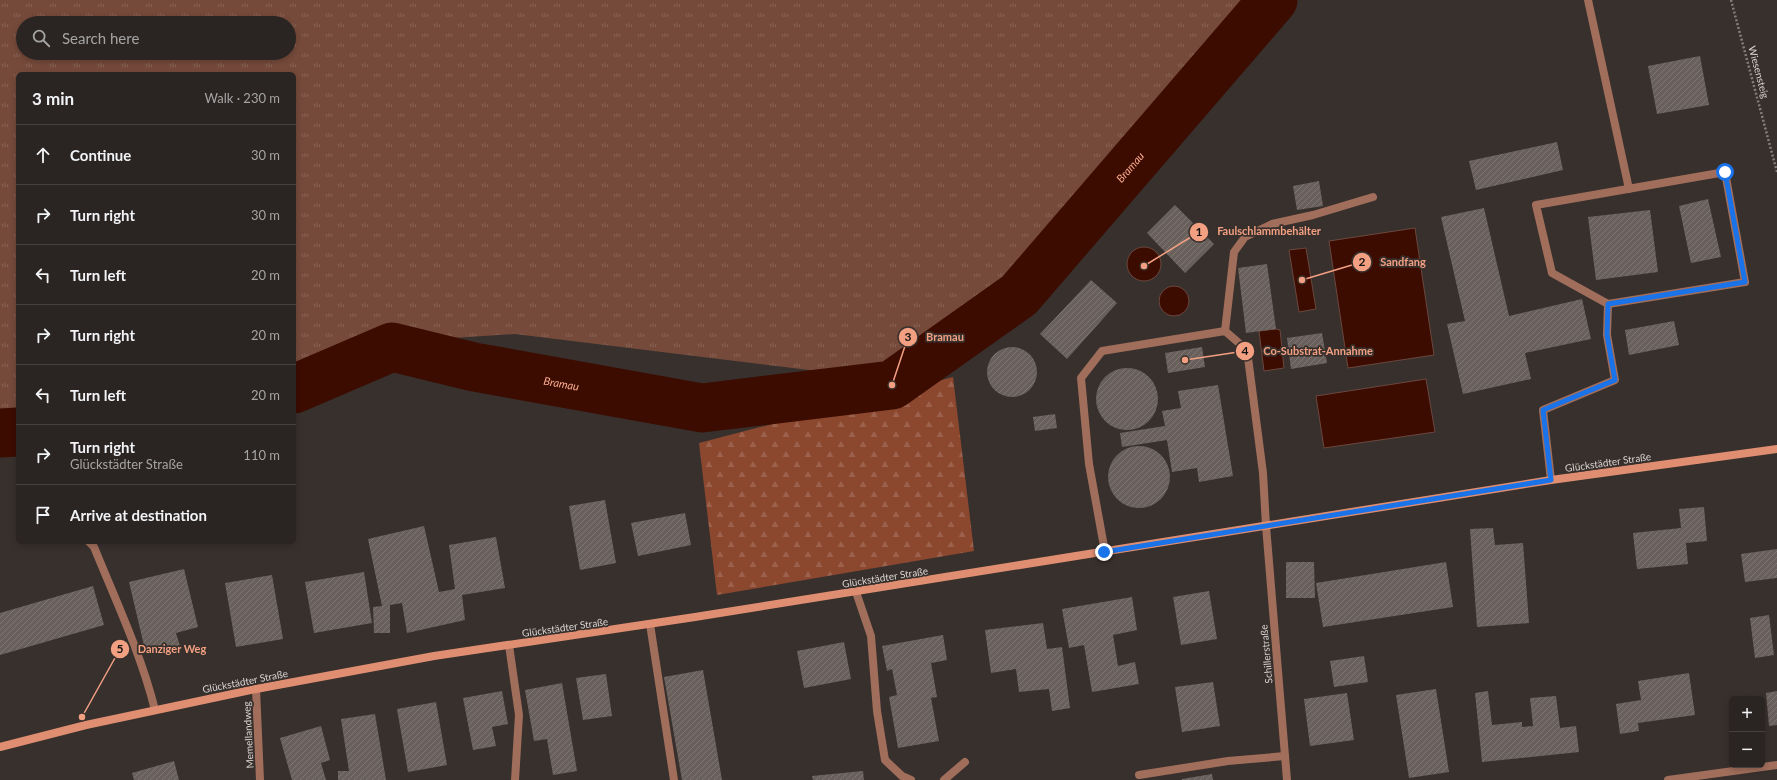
<!DOCTYPE html>
<meta charset="utf-8">
<style>
body{margin:0;font-family:Lato,sans-serif;background:#322c2a;color:#f1f3f6}
.controls{position:absolute;right:12px;bottom:12px;display:grid;overflow:hidden;border-radius:6px;box-shadow:0 2px 6px #0003}
.controls button{width:36px;height:36px;display:grid;place-items:center;padding:0;border:0;border-bottom:1px solid #464140;background:#2a2422;color:#f1f3f6;font:20px sans-serif}
.stop{position:absolute;width:12px;height:12px;margin:-9px;border:3px solid #1a73e8;border-radius:50%;background:#fff}
.stop.end{background:#1a73e8;border-color:#fff;box-shadow:0 1px 4px #0008}
.list{margin:0;padding:0;list-style:none}
h2{display:flex;justify-content:space-between;align-items:center;height:52px;margin:0;padding:0 16px;font-size:17px}
h2 small{font-size:13px;font-weight:400;color:#a5a4a5}
.list li{display:grid;grid-template-columns:26px 1fr auto;gap:12px;align-items:center;box-sizing:border-box;height:60px;padding:0 16px;border-top:1px solid #464140}
.list b{display:block;font-size:15px;white-space:nowrap}
.list p{margin:0;font-size:13px;white-space:nowrap;color:#a5a4a5}
.list em{font-size:13px;font-style:normal;color:#a5a4a5}
.icon{flex:none;width:22px;height:22px;fill:none;stroke:currentColor;stroke-width:2;stroke-linecap:round;stroke-linejoin:round}
.map{position:relative;flex:none;width:1777px;height:780px;overflow:hidden}
.search{position:absolute;background:#2a2422;box-shadow:0 2px 6px #0003;left:16px;top:16px;width:280px;height:44px;display:flex;align-items:center;gap:10px;box-sizing:border-box;padding:0 14px;border-radius:22px;color:#a5a4a5;font-size:15px}
.panel{position:absolute;background:#2a2422;box-shadow:0 2px 6px #0003;left:16px;top:72px;width:280px;height:472px;border-radius:6px}
.map>svg:first-child{display:block}
.grass{fill:url(#grass-tufts);fill-rule:evenodd}
.forest{fill:url(#forest-firs)}
.water{fill:#3c0c00;stroke:#6b483f}
.lines{fill:none;stroke-linecap:round;stroke-linejoin:round}
.river{stroke:#3c0c00;stroke-width:49}
.building{fill:url(#building-hatch)}
.path{stroke:#857f7c;stroke-width:2.5;stroke-dasharray:2 2;stroke-linecap:butt}
.lane{stroke:#a16e5b;stroke-width:8}
.street{stroke:#a16e5b;stroke-width:8}
.secondary{stroke:#e08e71;stroke-width:8}
.route{stroke:#1a73e8;stroke-width:5}
.labels{text-anchor:middle;dominant-baseline:central;stroke-width:3.5;stroke-linejoin:round;paint-order:stroke}
.street-label{font-size:10px;fill:#d9d4d2;stroke:#38302d}
.water-label{font-size:11px;font-style:italic;fill:#fdac8f;stroke:#38302d}
.leader{fill:none;stroke:#f3a082;stroke-width:1.5}
.callout-dot{fill:#f3a082;stroke:#38302d;stroke-width:1.5}
.mark-label{font-size:12px;text-anchor:middle;font-weight:bold;fill:#111}
.callout-label{font-size:11px;text-anchor:middle;font-weight:bold;fill:#f3a082;stroke:#38302d;stroke-width:3.5;stroke-linejoin:round;paint-order:stroke}
</style>
<div class="map">
<svg width="1777" height="780" viewBox="0 0 1777 780">
<defs>
<pattern id="grass-tufts" width="24" height="20" patternUnits="userSpaceOnUse"><rect width="24" height="20" fill="#754a3b"/><path d="M3 7l-1-3M5 7V3M7 7l1-3M15 17l-1-3M17 17v-4M19 17l1-3" fill="none" stroke="#886356"/></pattern>
<pattern id="forest-firs" width="22" height="20" patternUnits="userSpaceOnUse"><rect width="22" height="20" fill="#8c472f"/><path d="M5 1l3.5 6h-7zM16 11l3.5 6h-7z" fill="#9c614c"/></pattern>
<pattern id="building-hatch" width="6" height="6" patternUnits="userSpaceOnUse"><rect width="6" height="6" fill="#69605c"/><path d="M-1 1l2-2M0 6l6-6M5 7l2-2" fill="none" stroke="#7e7672"/></pattern>
</defs>
<rect width="100%" height="100%" fill="#38302d"/>
<path class="grass" d="M 0,0 L 1243,0 L 1014,286 L 891,380 L 515,334 L 391,342 L 294,383 L 294,74 L 18,74 L 18,427 L 0,428 ZM 23,23 L 289,23 L 289,53 L 23,53 Z"/>
<path class="forest" d="M 953,377 L 974,551 L 717,595 L 699,443 Z"/>
<path class="water" d="M 1415,228 L 1434,355 L 1348,368 L 1329,241 Z
M1127 264a17 17 0 1 1 34 0a17 17 0 1 1-34 0Z
M 1306,248 L 1316,309 L 1299,312 L 1289,250 Z
M1159 301a15 15 0 1 1 30 0a15 15 0 1 1-30 0Z
M 1276,329 L 1280,330 L 1284,368 L 1264,371 L 1259,331 Z
M 1426,379 L 1435,432 L 1324,448 L 1316,396 Z"/>
<g class="lines">
<g class="river">
<path id="s1" d="M 294,389 L 392,347 L 474,367 L 702,408 L 892,385 L 1019,295 L 1273,0"/>
<path d="M 0,433 L 18,432"/>
</g>
</g>
<path class="building" d="M 1700,56 L 1709,105 L 1657,114 L 1648,66 Z
M 1557,142 L 1563,170 L 1476,190 L 1469,161 Z
M 1319,181 L 1323,206 L 1297,210 L 1293,186 Z
M 1708,199 L 1721,257 L 1691,263 L 1679,206 Z
M 1175,205 L 1214,244 L 1185,273 L 1147,233 Z
M 1484,208 L 1509,316 L 1582,299 L 1591,339 L 1525,353 L 1531,379 L 1463,394 L 1447,324 L 1465,321 L 1441,217 Z
M 1650,210 L 1658,272 L 1596,280 L 1588,217 Z
M 1267,264 L 1276,329 L 1246,333 L 1238,268 Z
M 1091,280 L 1117,303 L 1067,359 L 1040,334 Z
M 1674,321 L 1679,345 L 1629,355 L 1625,330 Z
M 1322,333 L 1327,363 L 1291,369 L 1287,338 Z
M987 372a25 25 0 1 1 50 0a25 25 0 1 1-50 0Z
M 1202,347 L 1205,367 L 1168,373 L 1165,353 Z
M1096 399a31 31 0 1 1 62 0a31 31 0 1 1-62 0Z
M 1218,385 L 1233,476 L 1199,482 L 1197,468 L 1172,472 L 1167,440 L 1122,447 L 1120,433 L 1165,426 L 1162,411 L 1181,408 L 1178,391 Z
M 1055,414 L 1057,428 L 1035,431 L 1033,417 Z
M1108 477a31 31 0 1 1 62 0a31 31 0 1 1-62 0Z
M 605,500 L 616,563 L 580,570 L 569,506 Z
M 1704,507 L 1707,541 L 1686,543 L 1688,564 L 1637,569 L 1633,533 L 1681,528 L 1679,509 Z
M 685,513 L 691,545 L 638,556 L 631,523 Z
M 424,526 L 439,592 L 455,589 L 449,545 L 496,537 L 505,588 L 462,595 L 465,620 L 407,633 L 402,603 L 390,605 L 390,633 L 374,633 L 373,607 L 382,606 L 368,539 Z
M 1493,528 L 1495,545 L 1523,543 L 1529,623 L 1477,627 L 1470,529 Z
M 1777,549 L 1777,578 L 1745,582 L 1741,554 Z
M 1286,562 L 1314,562 L 1315,598 L 1286,598 Z
M 1446,562 L 1453,607 L 1323,627 L 1316,583 Z
M 184,569 L 198,627 L 176,633 L 180,646 L 146,654 L 129,582 Z
M 364,572 L 372,623 L 314,633 L 305,582 Z
M 272,575 L 283,639 L 236,647 L 225,583 Z
M 93,586 L 104,625 L 0,655 L 0,613 Z
M 1209,591 L 1217,639 L 1181,645 L 1173,597 Z
M 1132,597 L 1137,630 L 1113,635 L 1118,666 L 1135,662 L 1139,684 L 1092,692 L 1084,645 L 1069,648 L 1062,609 Z
M 1769,615 L 1774,655 L 1755,658 L 1750,618 Z
M 1043,623 L 1047,649 L 1062,647 L 1070,708 L 1052,711 L 1049,689 L 1019,692 L 1016,669 L 991,673 L 985,630 Z
M 943,635 L 947,660 L 931,663 L 937,697 L 931,698 L 939,741 L 898,748 L 889,697 L 897,695 L 892,669 L 887,671 L 882,646 Z
M 844,642 L 851,679 L 804,688 L 797,651 Z
M 1364,656 L 1368,682 L 1334,687 L 1330,661 Z
M 703,670 L 722,780 L 682,780 L 664,677 Z
M 1689,673 L 1695,715 L 1638,723 L 1639,731 L 1620,734 L 1616,704 L 1641,700 L 1638,681 Z
M 606,674 L 612,716 L 583,720 L 576,678 Z
M 1213,682 L 1220,726 L 1182,732 L 1175,687 Z
M 562,683 L 577,771 L 553,775 L 547,739 L 534,741 L 525,690 Z
M 1436,689 L 1449,772 L 1409,778 L 1396,695 Z
M 502,691 L 508,724 L 492,727 L 496,746 L 473,750 L 463,698 Z
M 1488,691 L 1492,725 L 1522,722 L 1522,727 L 1533,726 L 1530,698 L 1556,696 L 1560,728 L 1576,726 L 1579,752 L 1482,762 L 1475,693 Z
M 1777,691 L 1777,725 L 1769,726 L 1766,693 Z
M 1347,693 L 1354,740 L 1310,746 L 1304,699 Z
M 436,702 L 447,765 L 408,772 L 397,709 Z
M 375,714 L 386,780 L 338,780 L 338,771 L 349,771 L 341,719 Z
M 321,726 L 330,760 L 321,763 L 326,780 L 292,780 L 280,738 Z
M 174,761 L 179,780 L 134,780 L 132,773 Z
M 863,771 L 864,780 L 813,780 L 812,776 Z
M 1212,774 L 1213,780 L 1182,780 L 1182,779 Z"/>
<g class="lines">
<path class="path" d="M 1731,0 L 1777,172"/>
<path class="lane" d="M 1588,0 L 1629,189
M 1225,331 L 1234,252 L 1245,237 L 1272,224 L 1313,215 L 1373,197
M 1551,480 L 1543,410 L 1615,380 L 1607,335 L 1608,304 L 1745,282 L 1725,172 L 1536,205 L 1552,273 L 1608,304
M 89,542 L 94,547 C 116,601 141,654 155,710
M 1105,552 L 1089,464 L 1081,378 L 1102,351 L 1225,331 L 1247,350 L 1263,473 L 1266,526
M 856,592 L 871,636 L 877,711 L 885,760 L 902,776 L 911,780
M 650,624 L 674,780
M 509,645 L 519,715 L 515,780
M 1139,775 L 1228,761 L 1285,756
M 944,780 L 965,762"/>
<path class="street" d="M 1266,526 L 1287,780
M 256,689 L 260,780
M 1668,780 L 1777,765"/>
<path class="secondary" d="M 0,747 L 86,725 L 256,689 L 434,656 L 695,617 L 1551,480 L 1777,449"/>
</g>
<g class="lines">
<path class="route" d="M 1104,552 L 1551,480 L 1543,410 L 1615,380 L 1607,335 L 1608,304 L 1745,282 L 1725,172"/>
</g>
<g class="labels">
<g class="street-label">
<text transform="translate(1759 72) rotate(75)">Wiesensteig</text>
<text transform="translate(1608 462) rotate(-8)">Glückstädter Straße</text>
<text transform="translate(885 577) rotate(-9)">Glückstädter Straße</text>
<text transform="translate(565 627) rotate(-8)">Glückstädter Straße</text>
<text transform="translate(1266 654) rotate(-95)">Schillerstraße</text>
<text transform="translate(245 681) rotate(-11)">Glückstädter Straße</text>
<text transform="translate(248 735) rotate(-93)">Memellandweg</text>
</g>
<g class="water-label">
<text stroke="none"><textPath href="#s1" startOffset="939">Bramau</textPath></text>
<text stroke="none"><textPath href="#s1" startOffset="280">Bramau</textPath></text>
</g>
</g>
<path class="leader" d="M1144 266L1199 232M1302 280L1362 262M892 385L908 337M1185 360L1245 351M82 717L120 649"/>
<g class="callout-dot">
<circle cx="1144" cy="266" r="4"/>
<circle cx="1302" cy="280" r="4"/>
<circle cx="892" cy="385" r="4"/>
<circle cx="1185" cy="360" r="4"/>
<circle cx="82" cy="717" r="4"/>
<circle cx="1199" cy="232" r="10"/>
<circle cx="1362" cy="262" r="10"/>
<circle cx="908" cy="337" r="10"/>
<circle cx="1245" cy="351" r="10"/>
<circle cx="120" cy="649" r="10"/>
</g>
<g class="mark-label">
<text x="1199" y="236">1</text>
<text x="1362" y="266">2</text>
<text x="908" y="341">3</text>
<text x="1245" y="355">4</text>
<text x="120" y="653">5</text>
</g>
<g class="callout-label">
<text x="1269" y="235">Faulschlammbehälter</text>
<text x="1403" y="266">Sandfang</text>
<text x="945" y="341">Bramau</text>
<text x="1318" y="355">Co-Substrat-Annahme</text>
<text x="172" y="653">Danziger Weg</text>
</g>
</svg>
<div class="controls">
<button>+</button>
<button>−</button>
</div>
<div class="stop" style="left:1725px;top:172px"></div>
<div class="stop end" style="left:1104px;top:552px"></div>
<div class="search"><svg class="icon" aria-label="search" viewBox="0 0 24 24"><circle cx="10" cy="10" r="6"/><path d="M15 15l6 6"/></svg>Search here</div>
<section class="panel">
<h2>3 min<small>Walk · 230 m</small></h2>
<ul class="list">
<li><svg class="icon" aria-label="ahead" viewBox="0 0 24 24"><path d="M12 20V5M6 11l6-6 6 6"/></svg><div><b>Continue</b></div><em>30 m</em></li>
<li><svg class="icon" aria-label="right" viewBox="0 0 24 24"><path d="M7 20v-9h11M14 6l5 5-5 5"/></svg><div><b>Turn right</b></div><em>30 m</em></li>
<li><svg class="icon" aria-label="left" viewBox="0 0 24 24"><path d="M17 20v-9H6M10 6l-5 5 5 5"/></svg><div><b>Turn left</b></div><em>20 m</em></li>
<li><svg class="icon" aria-label="right" viewBox="0 0 24 24"><path d="M7 20v-9h11M14 6l5 5-5 5"/></svg><div><b>Turn right</b></div><em>20 m</em></li>
<li><svg class="icon" aria-label="left" viewBox="0 0 24 24"><path d="M17 20v-9H6M10 6l-5 5 5 5"/></svg><div><b>Turn left</b></div><em>20 m</em></li>
<li><svg class="icon" aria-label="right" viewBox="0 0 24 24"><path d="M7 20v-9h11M14 6l5 5-5 5"/></svg><div><b>Turn right</b><p>Glückstädter Straße</p></div><em>110 m</em></li>
<li><svg class="icon" aria-label="arrive" viewBox="0 0 24 24"><path d="M6 21V4h12l-3 4 3 4H6"/></svg><div><b>Arrive at destination</b></div></li>
</ul>
</section>
</div>
